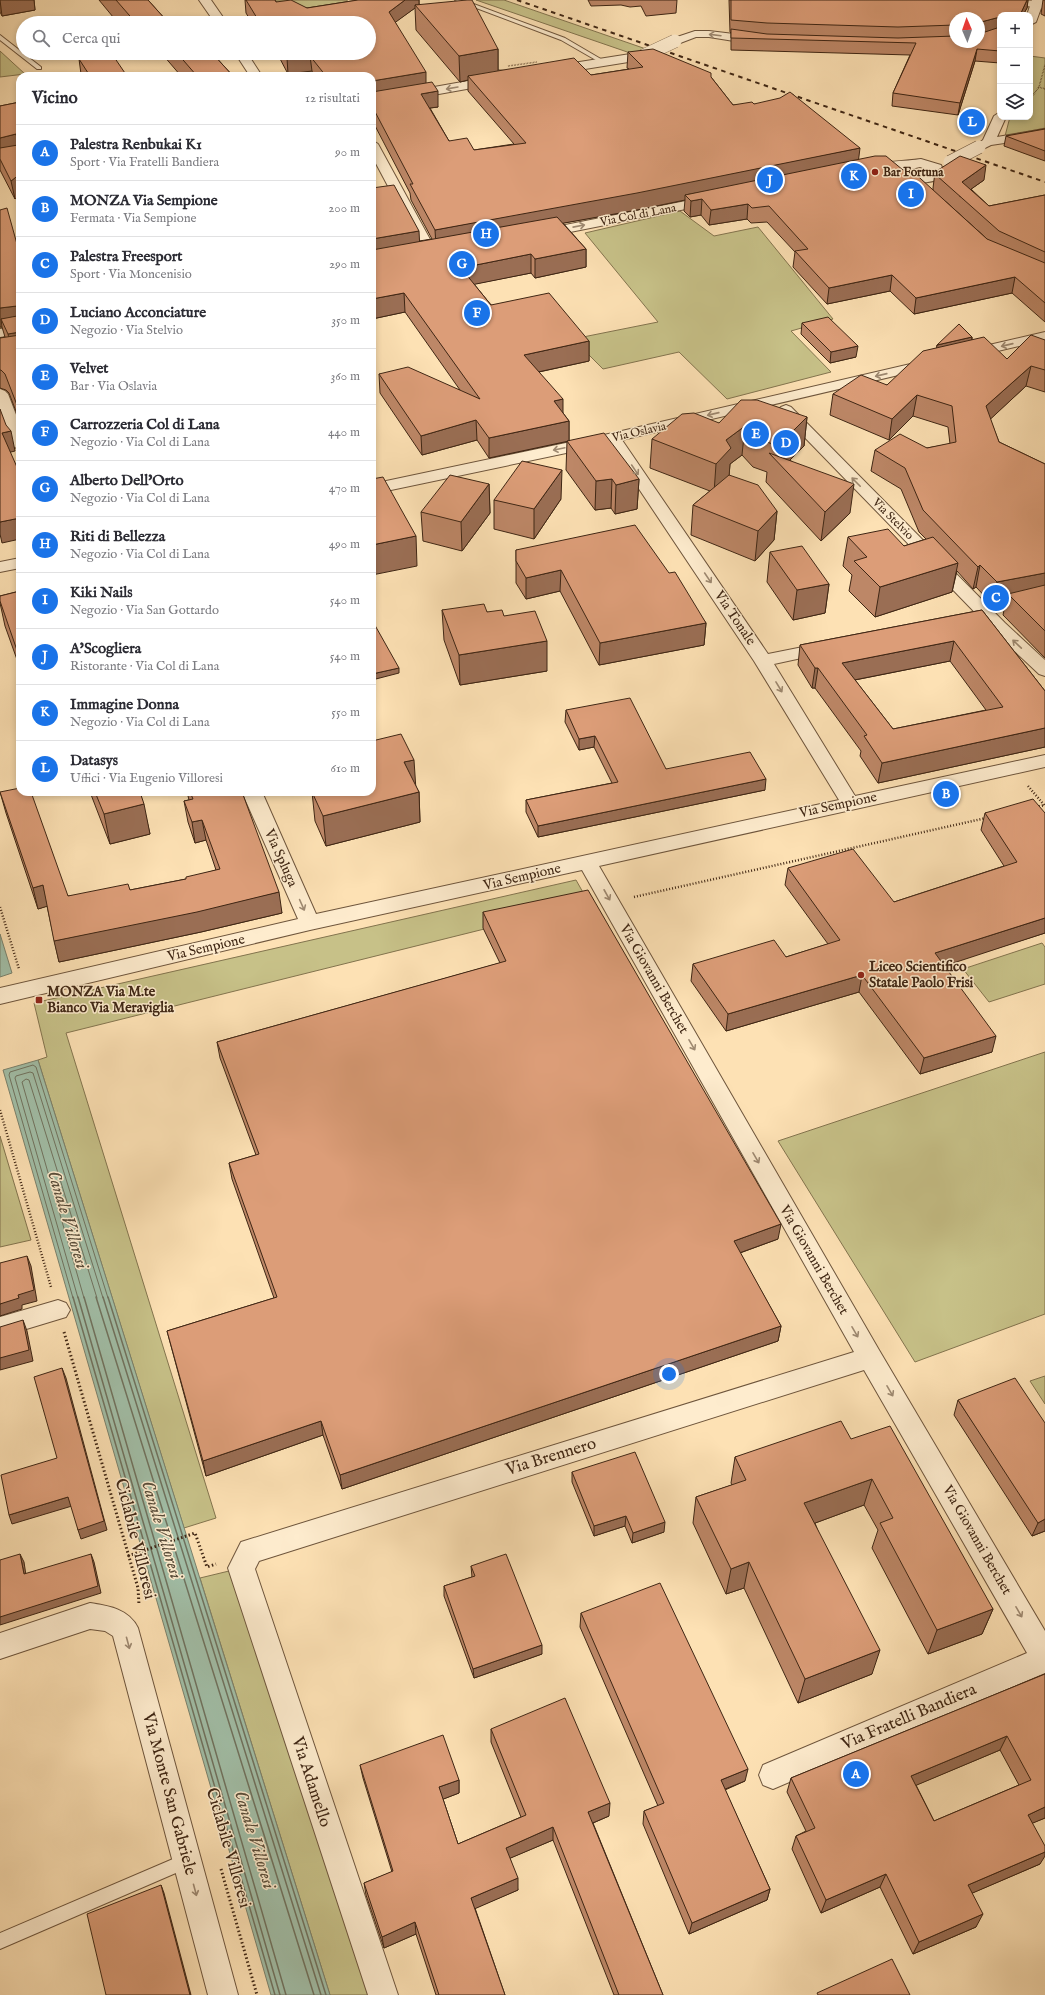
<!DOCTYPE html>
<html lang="it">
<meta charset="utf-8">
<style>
body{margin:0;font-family:"IM FELL English",serif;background:#f2f2f3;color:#2b2b33}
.controls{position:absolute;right:12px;top:12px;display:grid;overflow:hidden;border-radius:8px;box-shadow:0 2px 6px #0003}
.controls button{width:36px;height:36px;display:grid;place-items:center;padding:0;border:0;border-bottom:1px solid #e1e1e2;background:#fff;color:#2b2b33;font:20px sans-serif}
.compass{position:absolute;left:949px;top:12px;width:36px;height:36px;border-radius:50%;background:#fff;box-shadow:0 2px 6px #0003;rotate:358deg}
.you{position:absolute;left:669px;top:1374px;width:14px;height:14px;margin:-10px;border:3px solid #fff;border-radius:50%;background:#1a73e8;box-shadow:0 0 0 6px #1a73e833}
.badge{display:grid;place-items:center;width:26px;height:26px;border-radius:50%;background:#1a73e8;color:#fff;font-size:13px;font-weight:700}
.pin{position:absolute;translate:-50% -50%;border:2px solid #fff;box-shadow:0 1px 4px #0006}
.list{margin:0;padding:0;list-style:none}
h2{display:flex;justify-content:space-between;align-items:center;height:52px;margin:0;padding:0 16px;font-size:17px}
h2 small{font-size:13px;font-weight:400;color:#7c7c81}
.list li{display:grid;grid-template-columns:26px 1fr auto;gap:12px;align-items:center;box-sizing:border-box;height:56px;padding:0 16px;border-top:1px solid #e1e1e2}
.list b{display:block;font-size:15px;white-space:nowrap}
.list p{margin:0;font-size:13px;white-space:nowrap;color:#7c7c81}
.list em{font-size:13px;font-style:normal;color:#7c7c81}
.icon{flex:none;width:22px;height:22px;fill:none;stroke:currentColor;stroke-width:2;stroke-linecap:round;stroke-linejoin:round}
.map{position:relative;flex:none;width:1045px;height:1995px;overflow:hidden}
.search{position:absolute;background:#fff;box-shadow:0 2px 6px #0003;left:16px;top:16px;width:360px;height:44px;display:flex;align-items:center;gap:10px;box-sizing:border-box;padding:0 14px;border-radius:22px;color:#7c7c81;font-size:15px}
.panel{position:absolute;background:#fff;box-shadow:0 2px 6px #0003;left:16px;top:72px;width:360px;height:724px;border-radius:12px}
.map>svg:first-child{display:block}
.green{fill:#c7c188;stroke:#83744e}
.water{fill:#a1bea7;stroke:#7a816c}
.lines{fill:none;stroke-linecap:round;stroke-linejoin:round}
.shore-far1{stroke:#70725e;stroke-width:1}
.shore{stroke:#70725e;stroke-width:1.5}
.service-casing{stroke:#6e553c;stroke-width:2}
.minor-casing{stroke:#6e553c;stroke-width:2}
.tertiary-casing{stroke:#6e553c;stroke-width:2}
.path-far2{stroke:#3f2614;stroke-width:1.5;stroke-dasharray:0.5 1;stroke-linecap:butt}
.path-far1{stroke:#3f2614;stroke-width:2.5;stroke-dasharray:1 2;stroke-linecap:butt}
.path{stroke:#3f2614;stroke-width:3;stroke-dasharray:1.5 2.5;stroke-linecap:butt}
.service{fill:#feecce;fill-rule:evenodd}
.minor{fill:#feecce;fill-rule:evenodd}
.tertiary{fill:#feecce;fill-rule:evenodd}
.rail{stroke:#3f2614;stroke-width:2;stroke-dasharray:4.5 4.5;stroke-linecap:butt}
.minor-bridge-casing{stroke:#6e553c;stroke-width:14;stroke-linecap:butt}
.minor-bridge{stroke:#feecce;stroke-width:13}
.wall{fill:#bd8767;stroke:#3f2614;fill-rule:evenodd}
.shaded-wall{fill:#9a6e54;stroke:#3f2614}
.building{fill:#dc9d78;stroke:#3f2614;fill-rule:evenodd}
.oneway{stroke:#9e8971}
.poi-dot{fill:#8f2418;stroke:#feecce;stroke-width:1.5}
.labels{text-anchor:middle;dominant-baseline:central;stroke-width:3;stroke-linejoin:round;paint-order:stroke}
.far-poi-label{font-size:12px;font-weight:bold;fill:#3f2614;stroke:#feecce;text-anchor:start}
.far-street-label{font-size:12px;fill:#3f2614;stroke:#feecce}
.street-label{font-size:14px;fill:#3f2614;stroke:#feecce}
.poi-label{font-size:14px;font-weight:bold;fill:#3f2614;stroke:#feecce;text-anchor:start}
.near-street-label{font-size:17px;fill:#3f2614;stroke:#feecce}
.near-water-label{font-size:18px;font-style:italic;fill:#584c39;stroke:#feecce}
</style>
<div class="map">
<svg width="1045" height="1995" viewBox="0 0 1045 1995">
<rect width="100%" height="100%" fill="#fde1b4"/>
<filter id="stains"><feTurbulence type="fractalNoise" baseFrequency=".005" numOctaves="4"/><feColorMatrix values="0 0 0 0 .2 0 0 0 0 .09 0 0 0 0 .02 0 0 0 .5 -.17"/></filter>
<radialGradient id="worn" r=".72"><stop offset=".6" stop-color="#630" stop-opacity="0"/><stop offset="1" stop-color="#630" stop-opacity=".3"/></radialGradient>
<path class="green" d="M 253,0 L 347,0 L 349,9 L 305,18 Z
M 476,0 L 504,0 L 649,50 L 636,55 Z
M 0,51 L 25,74 L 0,77 Z
M 1030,56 L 1045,58 L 1045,128 L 1005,136 L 1010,117 L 1030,117 Z
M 680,211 L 714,236 L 758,227 L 833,319 L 791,331 L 831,372 L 727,399 L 679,352 L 603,369 L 573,339 L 658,322 L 585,233 Z
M 576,880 L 589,903 L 66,1033 L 216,1518 L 184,1528 L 38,1060 L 47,1057 L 34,1003 Z
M 1042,943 L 1045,947 L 1045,984 L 989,1002 L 963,969 Z
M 1045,1052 L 1045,1314 L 915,1362 L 778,1141 Z
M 0,1136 L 31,1240 L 0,1247 Z
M 1045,1376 L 1045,1404 L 1030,1381 Z
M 229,1571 L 363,1969 L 371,1995 L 330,1995 L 200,1578 Z"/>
<path class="water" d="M 0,934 L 12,973 L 0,977 Z
M 38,1060 L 330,1995 L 271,1995 L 3,1070 Z"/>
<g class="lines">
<path class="shore-far1" d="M 73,1298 L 9,1075 L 10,1072 L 33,1065 L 36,1067 L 108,1298
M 78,1298 L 15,1078 L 16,1076 L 30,1072 L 33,1073 L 103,1298
M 84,1298 L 22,1082 L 26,1079 L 29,1080 L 97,1298"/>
<path class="shore" d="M 73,1297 L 275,1995
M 78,1297 L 280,1995
M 84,1297 L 286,1995
M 96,1297 L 314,1995
M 103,1297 L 321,1995
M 108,1297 L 326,1995"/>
<g class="service-casing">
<path id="service" d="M 455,0 L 463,0 L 565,38 L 606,62 L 601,63 L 561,40 Z
M 0,35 L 41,67 L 41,69 L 37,69 L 0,40 Z
M 187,1853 L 192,1856 L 195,1861 L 192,1866 L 0,1949 L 0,1933 Z"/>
</g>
<g class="minor-casing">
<path id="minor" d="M 199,0 L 211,0 L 227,23 L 215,23 Z
M 1032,0 L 1044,0 L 1036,22 L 1030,25 L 1030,15 L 1027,15 Z
M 695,31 L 709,31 L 759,37 L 765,41 L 759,45 L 709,37 L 696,37 L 675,45 L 669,41 L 671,39 Z
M 643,52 L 647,53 L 649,56 L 647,59 L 554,74 L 548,70 L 554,66 Z
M 235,53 L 247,53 L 262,76 L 250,76 Z
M 496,76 L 502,80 L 500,83 L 372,106 L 372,98 Z
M 1000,112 L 1000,117 L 1006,117 L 997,137 L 1045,129 L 1045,137 L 991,145 L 979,151 L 974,150 L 973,147 L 983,140 L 994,116 Z
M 372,140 L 378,144 L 438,254 L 436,257 L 426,257 L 424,254 L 372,156 Z
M 921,159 L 941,165 L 944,172 L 942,178 C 926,185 905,185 895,170 L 869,171 L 863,167 C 866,162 911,161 921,159 ZM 920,167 L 931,171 L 931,173 L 920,175 L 907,170 Z
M 711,196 L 716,197 L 718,200 L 716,203 L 540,238 L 535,237 L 533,234 L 535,231 L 540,230 Z
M 20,326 L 20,334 L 0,337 L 0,329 Z
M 1045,332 L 1045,340 L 968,358 L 963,357 L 961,354 L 963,351 Z
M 932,359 L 937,360 L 939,363 L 937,366 L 622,440 L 768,654 L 828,642 L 834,643 L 837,647 L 834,651 L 774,664 L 855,796 L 1045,755 L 1045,767 L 599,866 L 879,1350 L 1045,1631 L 1045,1673 L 773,1789 L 763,1785 L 759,1775 L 763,1765 L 1027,1653 L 864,1370 L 259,1561 L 255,1569 L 398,1995 L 368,1995 L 228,1568 L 241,1542 L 854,1352 L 582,870 L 310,930 L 0,1004 L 0,988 L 298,919 L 242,792 L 262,792 L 316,914 L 839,800 L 754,661 L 609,444 L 372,494 L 372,484 L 613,433 Z
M 0,389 L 5,391 L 8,394 L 20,425 L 20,449 L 14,447 L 12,444 L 0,413 Z
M 786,405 L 791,407 L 1005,623 L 1045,660 L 1045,676 L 1039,674 L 993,631 L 781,413 L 778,410 L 781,407 Z
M 20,558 L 20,568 L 0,572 L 0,562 Z
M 58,1300 L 66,1303 L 70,1310 L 66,1317 L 0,1337 L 0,1317 Z
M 90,1603 C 109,1606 129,1609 138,1628 L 238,1995 L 208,1995 L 113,1636 L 105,1631 L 90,1629 L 0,1659 L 0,1633 Z"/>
</g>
<g class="tertiary-casing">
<path id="tertiary" d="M 1009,0 L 1045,1 L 1045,9 L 1015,4 Z"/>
</g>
<path class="path-far2" d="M 1045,65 L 1039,87 L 1045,89
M 508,66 L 537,62
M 1030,99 L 1039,87"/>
<path class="path-far1" d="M 1028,786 L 1045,806
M 1036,807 L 1045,805
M 634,897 L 986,818
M 0,907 L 19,969
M 0,1110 L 51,1287"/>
<path class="path" d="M 64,1332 L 138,1588 L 139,1605
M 128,1556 L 195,1533 L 207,1567 L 216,1564
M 221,1869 L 257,1995"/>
<use href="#service" class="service"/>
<use href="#minor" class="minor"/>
<use href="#tertiary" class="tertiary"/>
<path class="rail" d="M 517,0 L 1045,182"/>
<g class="minor-bridge-casing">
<path id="minor-bridge" d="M 643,56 L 675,41
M 950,162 L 979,147"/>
</g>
<use href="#minor-bridge" class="minor-bridge"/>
</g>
<path class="wall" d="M 0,0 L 34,0 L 35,10 L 2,16 L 0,12 Z
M 99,0 L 148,0 L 166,20 L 167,23 L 118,23 Z
M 245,0 L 275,0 L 276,2 L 307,8 L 358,0 L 419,0 L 419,4 L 498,49 L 498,70 L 591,75 L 629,69 L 627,68 L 628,52 L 711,77 L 733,105 L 754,104 L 859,160 L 903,170 L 933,190 L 933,188 L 935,172 L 984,180 L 971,189 L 989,206 L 1045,195 L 1045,322 L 1012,293 L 914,314 L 890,291 L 827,304 L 793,267 L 795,252 L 767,222 L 751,223 L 747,219 L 709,225 L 701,215 L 690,217 L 684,211 L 685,200 L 637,210 L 563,223 L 586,249 L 586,267 L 535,278 L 531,273 L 474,284 L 491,305 L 589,341 L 589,361 L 539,372 L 563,413 L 569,421 L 569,441 L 489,458 L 477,440 L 422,455 L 380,393 L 379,374 L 460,390 L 405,312 L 372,319 L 372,188 L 419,241 L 432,239 L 411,200 L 410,193 L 372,120 L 372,76 L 315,76 L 312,71 L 288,74 L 277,53 L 369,53 L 369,23 L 252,23 L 246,13 ZM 415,8 L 416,30 L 460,82 L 468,80 L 468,91 L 514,144 L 474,150 L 449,141 L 430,108 L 438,107 L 395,22 ZM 945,201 L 988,240 L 987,239 Z
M 588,0 L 677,0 L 676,13 L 646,16 L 641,6 L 630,7 L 621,5 L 591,6 Z
M 729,0 L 1028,0 L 1027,8 L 1023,15 L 1000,15 L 1000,63 L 975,61 L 958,115 L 892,106 L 893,93 L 910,55 L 731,50 L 731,33 L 730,32 ZM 955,18 L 979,18 L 979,42 L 955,42 Z
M 1043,0 L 1045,0 L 1045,16 L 1041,14 Z
M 163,53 L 212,53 L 233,76 L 181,76 L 163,55 Z
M 79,59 L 127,76 L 83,76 L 81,74 Z
M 20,102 L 15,199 L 0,170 L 0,106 Z
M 1045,129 L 1045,161 L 1004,146 L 1006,136 Z
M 0,210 L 20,255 L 20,439 L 17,426 L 17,414 L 9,393 L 6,390 L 0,388 L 0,338 L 5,337 L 2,327 L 0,327 Z
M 802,323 L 856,357 L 830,363 L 801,334 Z
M 972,337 L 972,339 L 1007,359 L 1045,340 L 1045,392 L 1026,386 L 990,419 L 999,442 L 1045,464 L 1045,658 L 1003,615 L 1006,601 L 992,604 L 976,587 L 973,589 L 957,571 L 952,592 L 875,617 L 849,591 L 852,575 L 843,566 L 848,537 L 904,546 L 926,539 L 919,532 L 901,489 L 871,471 L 875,450 L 927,448 L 950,444 L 948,427 L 913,416 L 889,440 L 830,415 L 833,394 L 887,385 L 937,348 L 937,345 Z
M 807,417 L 804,446 L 790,460 L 850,513 L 821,541 L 766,482 L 767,472 L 753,467 L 742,455 L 730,464 L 729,475 L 777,511 L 774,540 L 755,561 L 691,535 L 693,505 L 710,491 L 650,468 L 652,439 L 719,423 Z
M 567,441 L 639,479 L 637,509 L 615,514 L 611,508 L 595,510 L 566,470 Z
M 489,484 L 490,513 L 462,551 L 423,541 L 421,512 Z
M 561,499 L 534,539 L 494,529 L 494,500 Z
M 516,550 L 669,573 L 706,623 L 704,645 L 599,665 L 560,591 L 526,599 L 516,583 Z
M 770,552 L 829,584 L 825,613 L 793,620 L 767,582 Z
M 20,591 L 20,668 L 5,626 L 0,603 L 0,596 Z
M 442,610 L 487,612 L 504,616 L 547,671 L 460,685 L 444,640 Z
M 982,610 L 1045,691 L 1045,747 L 878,783 L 860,756 L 861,751 L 815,688 L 812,688 L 798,665 L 800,645 ZM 950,661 L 986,710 L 893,729 L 855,680 Z
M 566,710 L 666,769 L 765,790 L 538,837 L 526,812 L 526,800 L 612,783 L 594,747 L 579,750 L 565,722 Z
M 415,785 L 419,792 L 420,822 L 326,846 L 315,821 L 312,792 L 372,792 Z
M 0,792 L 68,896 L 130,890 L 186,879 L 216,870 L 206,840 L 195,843 L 188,822 L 184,801 L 189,800 L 187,792 L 242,792 L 282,913 L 201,932 L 59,962 L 47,906 L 38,909 L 6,813 Z
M 90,792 L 140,792 L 150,834 L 110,844 Z
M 985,813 L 1045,813 L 1045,933 L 944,965 L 992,1052 L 920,1074 L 859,992 L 726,1031 L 691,981 L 693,964 L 786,957 L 828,944 L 785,885 L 788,868 L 894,902 L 1004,866 L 981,830 Z
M 483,912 L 778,1239 L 740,1253 L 781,1326 L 778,1341 L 342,1489 L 323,1435 L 206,1476 L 167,1331 L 274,1298 L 232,1179 L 229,1163 L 256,1155 L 220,1058 L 217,1042 L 500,963 L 483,928 Z
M 958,1400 L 1045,1531 L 1032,1536 L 954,1415 Z
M 851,1439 L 993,1609 L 982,1634 L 928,1654 L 872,1548 L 878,1530 L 864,1505 L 815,1523 L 872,1674 L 798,1703 L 744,1588 L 726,1594 L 693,1523 L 696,1497 L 732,1485 L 731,1483 L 735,1457 Z
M 572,1472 L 664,1532 L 632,1543 L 625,1526 L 594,1536 L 572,1482 Z
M 471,1566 L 542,1654 L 474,1678 L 444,1596 L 444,1586 L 472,1577 Z
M 581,1613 L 745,1781 L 725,1790 L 770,1889 L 767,1900 L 689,1934 L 643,1824 L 644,1811 L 658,1806 L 580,1627 Z
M 1045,1674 L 1045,1818 L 1032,1823 L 1040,1864 L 972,1893 L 976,1927 L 913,1954 L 880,1887 L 821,1913 L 792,1849 L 796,1836 L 806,1831 L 787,1792 L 791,1778 ZM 1000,1750 L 1019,1785 L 934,1821 L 916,1785 Z
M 491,1729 L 609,1816 L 593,1823 L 663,1995 L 614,1995 L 553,1840 L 510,1858 L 518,1890 L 475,1908 L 505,1995 L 436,1995 L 416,1934 L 384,1948 L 366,1895 L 364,1883 L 392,1872 L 363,1778 L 360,1765 L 459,1780 L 459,1793 L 443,1799 L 458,1844 L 521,1817 L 491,1742 Z"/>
<path class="shaded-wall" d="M 0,0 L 34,0 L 35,10 L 2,16 Z
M 405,0 L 419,0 L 419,5 L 415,5 L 415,8 L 389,27 L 389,12 Z
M 1027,0 L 1028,0 L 1027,8 L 1023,15 L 1020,15 Z
M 1000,17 L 1000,29 L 979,34 L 979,28 L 981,22 Z
M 166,20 L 167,23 L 151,23 Z
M 498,49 L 498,75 L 468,76 L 468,80 L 460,82 L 459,56 Z
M 977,49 L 975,61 L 958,115 L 960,103 Z
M 310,56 L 312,71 L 288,74 L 287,58 Z
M 426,72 L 426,87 L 372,96 L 372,81 Z
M 438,91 L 438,107 L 422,109 L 421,94 Z
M 16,134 L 20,153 L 0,157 L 0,138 Z
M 860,148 L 858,164 L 685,195 L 685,200 L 637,210 L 436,246 L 435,230 Z
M 986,165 L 984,180 L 960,197 L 962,182 Z
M 20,174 L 20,195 L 15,199 L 11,181 Z
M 702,199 L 701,215 L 690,217 L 691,201 Z
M 748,204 L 747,219 L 709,225 L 711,210 Z
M 419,231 L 420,250 L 372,258 L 372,239 Z
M 586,249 L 586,267 L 535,278 L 535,259 Z
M 531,254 L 531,273 L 461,287 L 461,268 Z
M 892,275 L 890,291 L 827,304 L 829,288 Z
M 1015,277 L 1012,293 L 914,314 L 916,298 Z
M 404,293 L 405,312 L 372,319 L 372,299 Z
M 17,306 L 20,320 L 1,319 L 2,327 L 0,327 L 0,308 Z
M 20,332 L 20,352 L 12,354 L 8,334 Z
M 972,337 L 970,348 L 935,356 L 937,345 Z
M 589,341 L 589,361 L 524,375 L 524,355 Z
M 858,346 L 856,357 L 830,363 L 831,352 Z
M 1031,366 L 1026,386 L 982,427 L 986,406 Z
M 917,395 L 913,416 L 889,440 L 892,419 Z
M 563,399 L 563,418 L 554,401 Z
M 807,417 L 804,446 L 783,467 L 777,460 L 778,446 Z
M 476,420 L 477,440 L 422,455 L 421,436 Z
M 569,421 L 569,441 L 489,458 L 489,438 Z
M 20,425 L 20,439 L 17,426 Z
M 745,426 L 742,455 L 730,464 L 729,477 L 714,493 L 716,464 L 726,440 Z
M 11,431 L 15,451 L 7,453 L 2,433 Z
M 562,470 L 561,499 L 534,539 L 534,509 Z
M 612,479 L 611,508 L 595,510 L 596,481 Z
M 639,479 L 637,509 L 615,514 L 616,485 Z
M 489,484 L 490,513 L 462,551 L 461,522 Z
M 854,484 L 850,513 L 821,541 L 825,512 Z
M 777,511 L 774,540 L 755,561 L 758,531 Z
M 20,518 L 20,539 L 2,543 L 0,534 L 0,522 Z
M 416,536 L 417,566 L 372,575 L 372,545 Z
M 958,563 L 952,592 L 875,617 L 880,587 Z
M 980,565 L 976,587 L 973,589 L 978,567 Z
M 561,570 L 560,591 L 526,599 L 526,578 Z
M 1045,573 L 1045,593 L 1008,594 L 1006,601 L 992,604 L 997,582 Z
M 829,584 L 825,613 L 793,620 L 797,590 Z
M 706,623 L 704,645 L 599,665 L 600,643 Z
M 547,641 L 547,671 L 460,685 L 459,655 Z
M 954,641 L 950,661 L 839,683 L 842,663 Z
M 399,668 L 399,673 L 372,680 L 372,674 Z
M 815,668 L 818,668 L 815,688 L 812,688 Z
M 1045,728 L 1045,747 L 878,783 L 882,763 Z
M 595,736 L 594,747 L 579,750 L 579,739 Z
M 414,760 L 416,790 L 404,762 Z
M 766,779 L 765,790 L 538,837 L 538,826 Z
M 419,792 L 420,822 L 326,846 L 323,816 Z
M 144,804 L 150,834 L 110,844 L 104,814 Z
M 202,820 L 206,840 L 195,843 L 192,822 Z
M 43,885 L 48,906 L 38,909 L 33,888 Z
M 279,892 L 282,913 L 201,932 L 59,962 L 54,941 Z
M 1045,918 L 1045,933 L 932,970 L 935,953 Z
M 862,975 L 859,992 L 726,1031 L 728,1014 Z
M 996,1036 L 992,1052 L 920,1074 L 924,1058 Z
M 781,1224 L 778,1239 L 731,1256 L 734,1241 Z
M 27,1256 L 31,1266 L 37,1301 L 22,1305 L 22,1309 L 0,1316 L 0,1304 L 18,1295 Z
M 23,1320 L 27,1331 L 33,1361 L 0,1370 L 0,1358 Z
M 781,1326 L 778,1341 L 342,1489 L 340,1475 Z
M 62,1368 L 66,1378 L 107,1530 L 81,1539 L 78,1530 Z
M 321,1421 L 323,1435 L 206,1476 L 203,1461 Z
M 872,1479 L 864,1505 L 799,1529 L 804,1503 Z
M 68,1497 L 72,1506 L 12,1524 L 9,1515 Z
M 626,1516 L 625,1526 L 594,1536 L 594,1526 Z
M 1045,1519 L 1045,1531 L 1032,1536 L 1038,1523 Z
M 665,1522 L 664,1532 L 632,1543 L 633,1533 Z
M 20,1554 L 24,1562 L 27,1582 L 24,1574 Z
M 91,1554 L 94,1562 L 101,1593 L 0,1625 L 0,1617 Z
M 749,1562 L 744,1588 L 726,1594 L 731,1569 Z
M 993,1609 L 982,1634 L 928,1654 L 937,1630 Z
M 542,1645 L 542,1654 L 474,1678 L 473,1669 Z
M 880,1650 L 872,1674 L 798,1703 L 805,1679 Z
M 1007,1736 L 1000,1750 L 905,1790 L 911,1776 Z
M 748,1769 L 745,1781 L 718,1792 L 721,1780 Z
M 459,1780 L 459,1793 L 441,1800 L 439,1787 Z
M 610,1803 L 609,1816 L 588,1825 L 588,1812 Z
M 1045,1807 L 1045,1818 L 1021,1828 L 1028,1815 Z
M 553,1827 L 553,1840 L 506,1860 L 506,1848 Z
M 1045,1852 L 1045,1856 L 1040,1864 L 961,1898 L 968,1885 Z
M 886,1874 L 880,1887 L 821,1913 L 826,1900 Z
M 518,1878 L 518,1890 L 472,1910 L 471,1898 Z
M 161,1885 L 164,1893 L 191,1995 L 190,1995 Z
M 770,1889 L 767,1900 L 689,1934 L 692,1923 Z
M 983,1914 L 976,1927 L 913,1954 L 919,1942 Z
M 415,1922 L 416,1934 L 384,1948 L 382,1937 Z"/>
<path class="building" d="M 116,0 L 148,0 L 166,20 L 151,23 L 136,23 Z
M 246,0 L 275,0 L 276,2 L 291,0 L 307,8 L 358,0 L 405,0 L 389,12 L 426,72 L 372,81 L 372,76 L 326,76 L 310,56 L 287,58 L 284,53 L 369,53 L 369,23 L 260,23 Z
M 467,0 L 472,0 L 498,49 L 459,56 L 415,5 Z
M 731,0 L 1027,0 L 1020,15 L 1000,15 L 1000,17 L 981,22 L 979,28 L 979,18 L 955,18 L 955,25 L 898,27 L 767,23 L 731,20 Z
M 1000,27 L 1000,51 L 977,49 L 960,103 L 893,93 L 916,43 L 731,38 L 731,29 L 767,34 L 898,38 L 955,36 L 955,42 L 979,42 L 979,32 L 982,33 Z
M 653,49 L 711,73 L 711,77 L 733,105 L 752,102 L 754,104 L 780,98 L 790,92 L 860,148 L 637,193 L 435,230 L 410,184 L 413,184 L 372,106 L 372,92 L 432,82 L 438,91 L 421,94 L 449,141 L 467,138 L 474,150 L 526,143 L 468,76 L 574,58 L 591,75 L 643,67 L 628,52 Z
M 177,53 L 212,53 L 233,76 L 197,76 Z
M 112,54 L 127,76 L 90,76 L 79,59 Z
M 20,102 L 20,174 L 11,181 L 0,159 L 0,148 L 18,145 L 18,136 L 16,134 L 0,138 L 0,106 Z
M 1045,129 L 1045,151 L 1006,136 Z
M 875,156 L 886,156 L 903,170 L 910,169 L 987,239 L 1045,263 L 1045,303 L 1015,277 L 916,298 L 892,275 L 829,288 L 795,251 L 808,249 L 769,206 L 752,208 L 748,204 L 711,210 L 702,199 L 691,201 L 685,195 Z
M 960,156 L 986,165 L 962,182 L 989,206 L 1045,195 L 1045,252 L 999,231 L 936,175 L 935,172 Z
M 394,185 L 419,231 L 372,239 L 372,188 Z
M 7,208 L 20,255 L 20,332 L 8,334 L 1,319 L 17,316 L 17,306 L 0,308 L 0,210 Z
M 557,217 L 586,249 L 535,259 L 531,254 L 461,268 L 491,305 L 549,293 L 589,341 L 524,355 L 563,399 L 554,401 L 569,421 L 489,438 L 476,420 L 421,436 L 379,374 L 408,367 L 480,399 L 404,293 L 372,299 L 372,250 Z
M 828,317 L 858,346 L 831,352 L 802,323 Z
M 959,324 L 972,337 L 937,345 Z
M 20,335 L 20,425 L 17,426 L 17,405 L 5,374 L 1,370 L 0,370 L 0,338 Z
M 1031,335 L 1045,340 L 1045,370 L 1031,366 L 986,406 L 999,442 L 1045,464 L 1045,573 L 997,582 L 980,565 L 978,567 L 923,510 L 905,468 L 875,450 L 900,434 L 927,448 L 956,442 L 952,406 L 917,395 L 892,419 L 833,394 L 861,375 L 887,385 L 923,351 L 984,337 L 1007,359 Z
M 741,400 L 757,400 L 807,417 L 778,446 L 756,438 L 745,426 L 726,440 L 731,448 L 716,464 L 652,439 L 682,414 L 694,413 L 719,423 Z
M 0,409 L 6,425 L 11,431 L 2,433 L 20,474 L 20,518 L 0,522 Z
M 604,433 L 639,479 L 616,485 L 612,479 L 596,481 L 567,441 Z
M 769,453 L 854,484 L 825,512 Z
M 522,461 L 562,470 L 534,509 L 494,500 Z
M 450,475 L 489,484 L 461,522 L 421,512 Z
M 729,475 L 758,485 L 777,511 L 758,531 L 693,505 Z
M 383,477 L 416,536 L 372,545 L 372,479 Z
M 635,525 L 669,573 L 675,572 L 706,623 L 600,643 L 561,570 L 526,578 L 516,561 L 516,550 Z
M 888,529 L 904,546 L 933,537 L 958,563 L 880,587 L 854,561 L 867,557 L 848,537 Z
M 802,546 L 829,584 L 797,590 L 770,552 Z
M 1045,585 L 1045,631 L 1008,594 Z
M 20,591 L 20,659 L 0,601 L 0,596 Z
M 484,604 L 487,612 L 502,610 L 504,616 L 535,611 L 547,641 L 459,655 L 442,610 Z
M 982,610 L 1045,691 L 1045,728 L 882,763 L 864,736 L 867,735 L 818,668 L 815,668 L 800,645 ZM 954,641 L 1003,707 L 893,729 L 842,663 Z
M 372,620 L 399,668 L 372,674 Z
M 630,698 L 666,769 L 750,752 L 766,779 L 538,826 L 526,800 L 618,782 L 595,736 L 579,739 L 566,710 Z
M 401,734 L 414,760 L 404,762 L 419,792 L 323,816 L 312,792 L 372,792 L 372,741 Z
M 20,788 L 20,792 L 31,792 L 68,896 L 128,884 L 130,890 L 186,879 L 186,877 L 220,869 L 202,820 L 192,822 L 184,801 L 193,799 L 190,792 L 242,792 L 279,892 L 197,912 L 54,941 L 43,885 L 33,888 L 0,792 Z
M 95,792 L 140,792 L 144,804 L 104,814 Z
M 1033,799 L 1045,813 L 1045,918 L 935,953 L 996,1036 L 924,1058 L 862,975 L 728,1014 L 693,964 L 774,940 L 786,957 L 840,940 L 788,868 L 853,849 L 894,902 L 1017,862 L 985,813 Z
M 588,890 L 781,1224 L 734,1241 L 781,1326 L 340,1475 L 321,1421 L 203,1461 L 167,1331 L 277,1297 L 229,1163 L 259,1154 L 217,1042 L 506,961 L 483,912 Z
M 27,1256 L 34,1290 L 18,1295 L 19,1298 L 0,1304 L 0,1263 Z
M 23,1320 L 29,1350 L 0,1358 L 0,1327 Z
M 62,1368 L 104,1521 L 78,1530 L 68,1497 L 9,1515 L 1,1475 L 57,1458 L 34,1377 Z
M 1015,1378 L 1045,1423 L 1045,1519 L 1038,1523 L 958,1400 Z
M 841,1421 L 851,1439 L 890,1426 L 993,1609 L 937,1630 L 880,1523 L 893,1518 L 872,1479 L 804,1503 L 880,1650 L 805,1679 L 749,1562 L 731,1569 L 696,1497 L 746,1480 L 735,1457 Z
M 635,1452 L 665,1522 L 633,1533 L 626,1516 L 594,1526 L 572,1472 Z
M 20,1554 L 24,1574 L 91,1554 L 98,1586 L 0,1617 L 0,1560 Z
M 506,1554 L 542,1645 L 473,1669 L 444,1586 L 475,1576 L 471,1566 Z
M 660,1583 L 748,1769 L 721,1780 L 770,1889 L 692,1923 L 644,1811 L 664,1803 L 581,1613 Z
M 1045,1674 L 1045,1807 L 1028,1815 L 1045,1846 L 1045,1852 L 968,1885 L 983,1914 L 919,1942 L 886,1874 L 826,1900 L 796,1836 L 815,1828 L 791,1778 ZM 1007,1736 L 1031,1780 L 934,1821 L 911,1776 Z
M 565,1698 L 610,1803 L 588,1812 L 663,1995 L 619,1995 L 553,1827 L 506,1848 L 518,1878 L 471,1898 L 505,1995 L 439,1995 L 415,1922 L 382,1937 L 364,1883 L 393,1871 L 360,1765 L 443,1735 L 459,1780 L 439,1787 L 458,1844 L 526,1815 L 491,1729 Z
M 161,1885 L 190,1995 L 106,1995 L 87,1914 Z
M 892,1959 L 910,1995 L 818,1995 L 817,1993 Z"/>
<defs><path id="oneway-shaft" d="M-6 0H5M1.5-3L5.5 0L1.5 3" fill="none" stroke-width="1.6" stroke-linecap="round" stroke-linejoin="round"/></defs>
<g class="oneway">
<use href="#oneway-shaft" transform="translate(715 35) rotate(-173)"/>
<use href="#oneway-shaft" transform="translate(452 88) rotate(170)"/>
<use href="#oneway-shaft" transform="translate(579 226) rotate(-11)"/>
<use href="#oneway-shaft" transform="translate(1007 345) rotate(167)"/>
<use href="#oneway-shaft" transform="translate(881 375) rotate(167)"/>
<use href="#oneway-shaft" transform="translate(713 414) rotate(167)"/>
<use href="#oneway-shaft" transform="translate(559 449) rotate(168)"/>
<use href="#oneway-shaft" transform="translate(635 470) rotate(56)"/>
<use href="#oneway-shaft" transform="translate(856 482) rotate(-135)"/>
<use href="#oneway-shaft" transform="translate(708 578) rotate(56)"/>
<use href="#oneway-shaft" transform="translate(1017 644) rotate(-137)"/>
<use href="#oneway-shaft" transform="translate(779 687) rotate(59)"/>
<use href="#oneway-shaft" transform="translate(607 895) rotate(61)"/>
<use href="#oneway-shaft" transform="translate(302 905) rotate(66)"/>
<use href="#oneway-shaft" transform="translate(692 1045) rotate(60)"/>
<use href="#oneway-shaft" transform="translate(756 1158) rotate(60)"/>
<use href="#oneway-shaft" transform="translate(855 1332) rotate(60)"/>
<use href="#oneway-shaft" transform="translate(890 1391) rotate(60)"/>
<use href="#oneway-shaft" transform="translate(1019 1612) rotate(60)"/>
<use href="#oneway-shaft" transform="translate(128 1643) rotate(75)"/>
<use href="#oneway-shaft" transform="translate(195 1890) rotate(75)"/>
</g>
<g class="poi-dot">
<circle cx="875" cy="172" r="4"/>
<circle cx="861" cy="975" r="4"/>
<rect x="35" y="996" width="8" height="8" rx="2"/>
</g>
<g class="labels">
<g class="far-poi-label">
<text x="883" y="172">Bar Fortuna</text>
</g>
<g class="far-street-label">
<text transform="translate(638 215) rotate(-11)">Via Col di Lana</text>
<text transform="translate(639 432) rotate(-13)">Via Oslavia</text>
<text transform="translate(893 519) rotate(45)">Via Stelvio</text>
</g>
<g class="street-label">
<text transform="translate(735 618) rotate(56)">Via Tonale</text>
<text transform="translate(838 805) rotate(-12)">Via Sempione</text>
<text transform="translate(281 858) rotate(66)">Via Spluga</text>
<text transform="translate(522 877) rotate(-13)">Via Sempione</text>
<text transform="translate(206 948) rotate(-13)">Via Sempione</text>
<text transform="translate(654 979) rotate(60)">Via Giovanni Berchet</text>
<text transform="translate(814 1260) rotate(60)">Via Giovanni Berchet</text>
<text transform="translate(977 1540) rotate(60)">Via Giovanni Berchet</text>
</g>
<g class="poi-label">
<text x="869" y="967">Liceo Scientifico<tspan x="869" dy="16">Statale Paolo Frisi</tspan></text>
<text x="47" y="992">MONZA Via M.te<tspan x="47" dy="16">Bianco Via Meraviglia</tspan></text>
</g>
<g class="near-street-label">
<text transform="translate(551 1457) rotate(-17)">Via Brennero</text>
<text transform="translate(135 1539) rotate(76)">Ciclabile Villoresi</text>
<text transform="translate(909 1717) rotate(-23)">Via Fratelli Bandiera</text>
<text transform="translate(311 1782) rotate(72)">Via Adamello</text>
<text transform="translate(169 1794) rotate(75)">Via Monte San Gabriele</text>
<text transform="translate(228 1848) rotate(74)">Ciclabile Villoresi</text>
</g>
<g class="near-water-label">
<text transform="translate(67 1220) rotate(73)">Canale Villoresi</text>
<text transform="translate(161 1530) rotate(73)">Canale Villoresi</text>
<text transform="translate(254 1840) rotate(73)">Canale Villoresi</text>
</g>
</g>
<rect width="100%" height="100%" filter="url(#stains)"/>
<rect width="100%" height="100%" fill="url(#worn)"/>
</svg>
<div class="controls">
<button>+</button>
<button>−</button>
<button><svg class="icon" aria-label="layers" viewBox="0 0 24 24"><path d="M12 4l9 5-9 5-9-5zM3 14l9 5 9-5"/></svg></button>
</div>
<svg class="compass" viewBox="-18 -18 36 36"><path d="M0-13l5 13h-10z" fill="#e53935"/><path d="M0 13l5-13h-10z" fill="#7c7c81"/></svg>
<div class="you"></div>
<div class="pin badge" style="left:856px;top:1774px">A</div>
<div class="pin badge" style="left:946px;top:794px">B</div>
<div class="pin badge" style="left:996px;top:598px">C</div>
<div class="pin badge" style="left:786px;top:443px">D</div>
<div class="pin badge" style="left:756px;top:434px">E</div>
<div class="pin badge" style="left:477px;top:313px">F</div>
<div class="pin badge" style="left:462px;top:264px">G</div>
<div class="pin badge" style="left:486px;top:234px">H</div>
<div class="pin badge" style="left:911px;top:194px">I</div>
<div class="pin badge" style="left:770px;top:180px">J</div>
<div class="pin badge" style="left:854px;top:176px">K</div>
<div class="pin badge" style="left:972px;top:122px">L</div>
<div class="search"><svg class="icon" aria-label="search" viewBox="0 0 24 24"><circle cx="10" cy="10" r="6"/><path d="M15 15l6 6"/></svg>Cerca qui</div>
<section class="panel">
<h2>Vicino<small>12 risultati</small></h2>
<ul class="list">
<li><span class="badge">A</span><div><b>Palestra Renbukai K1</b><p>Sport · Via Fratelli Bandiera</p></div><em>90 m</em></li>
<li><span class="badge">B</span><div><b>MONZA Via Sempione</b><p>Fermata · Via Sempione</p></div><em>200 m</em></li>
<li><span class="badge">C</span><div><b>Palestra Freesport</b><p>Sport · Via Moncenisio</p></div><em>290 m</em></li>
<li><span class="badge">D</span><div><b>Luciano Acconciature</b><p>Negozio · Via Stelvio</p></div><em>350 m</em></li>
<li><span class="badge">E</span><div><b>Velvet</b><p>Bar · Via Oslavia</p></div><em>360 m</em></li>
<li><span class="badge">F</span><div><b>Carrozzeria Col di Lana</b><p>Negozio · Via Col di Lana</p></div><em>440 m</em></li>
<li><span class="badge">G</span><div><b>Alberto Dell'Orto</b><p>Negozio · Via Col di Lana</p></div><em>470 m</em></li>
<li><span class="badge">H</span><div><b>Riti di Bellezza</b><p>Negozio · Via Col di Lana</p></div><em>490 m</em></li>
<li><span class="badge">I</span><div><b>Kiki Nails</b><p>Negozio · Via San Gottardo</p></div><em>540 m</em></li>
<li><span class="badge">J</span><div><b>A'Scogliera</b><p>Ristorante · Via Col di Lana</p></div><em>540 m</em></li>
<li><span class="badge">K</span><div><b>Immagine Donna</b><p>Negozio · Via Col di Lana</p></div><em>550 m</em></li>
<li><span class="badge">L</span><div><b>Datasys</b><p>Uffici · Via Eugenio Villoresi</p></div><em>610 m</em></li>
</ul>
</section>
</div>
